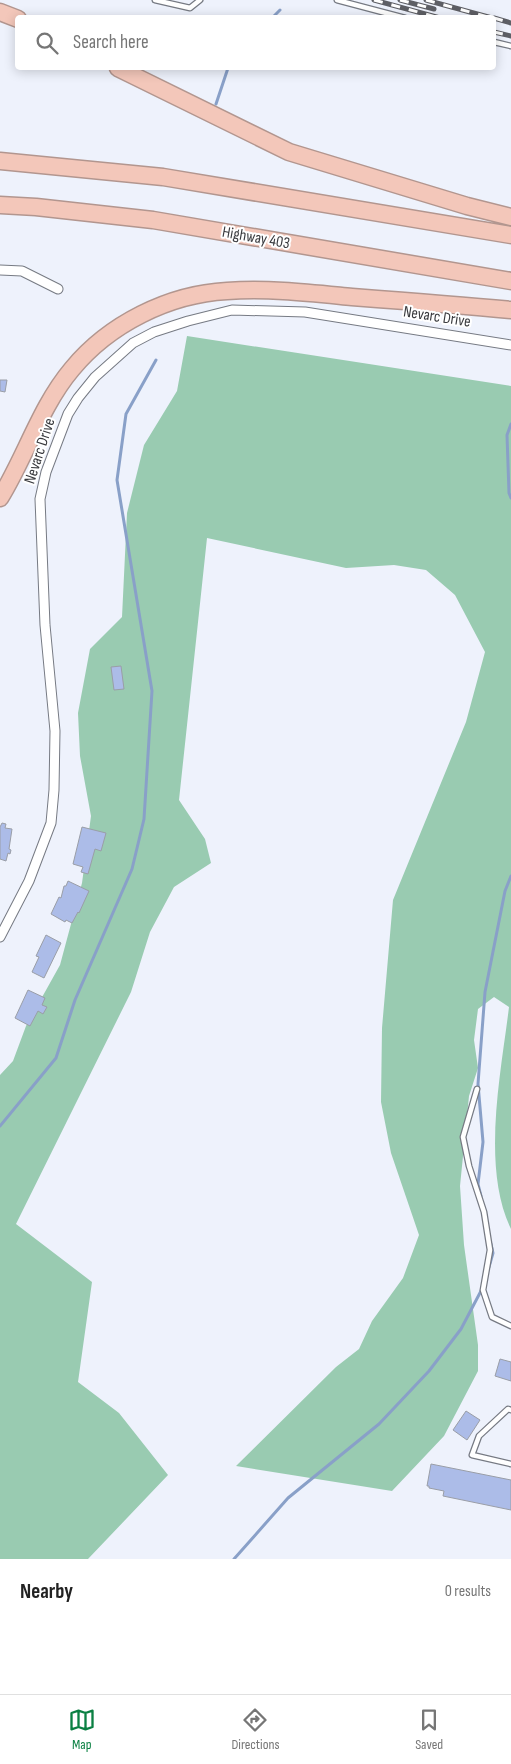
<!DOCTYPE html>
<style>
body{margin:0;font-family:"Sofia Sans Condensed",sans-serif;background:#f6f6f6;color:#222}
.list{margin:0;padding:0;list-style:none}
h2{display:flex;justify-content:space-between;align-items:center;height:65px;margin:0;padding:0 20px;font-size:21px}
h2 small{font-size:16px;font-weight:400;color:#767676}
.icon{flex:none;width:28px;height:28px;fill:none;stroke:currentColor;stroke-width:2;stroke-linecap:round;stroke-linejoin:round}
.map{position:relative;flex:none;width:511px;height:1559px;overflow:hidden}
.search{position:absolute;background:#fff;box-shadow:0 2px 12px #0003;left:15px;right:15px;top:15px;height:55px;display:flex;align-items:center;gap:12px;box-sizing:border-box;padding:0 18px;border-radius:5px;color:#767676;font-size:19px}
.sheet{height:135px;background:#fff}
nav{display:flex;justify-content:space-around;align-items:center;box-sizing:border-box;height:70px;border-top:1px solid #e0e0e0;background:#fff;font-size:14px;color:#767676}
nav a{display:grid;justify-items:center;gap:2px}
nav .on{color:#0b8043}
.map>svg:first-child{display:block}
.forest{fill:#99cbb1}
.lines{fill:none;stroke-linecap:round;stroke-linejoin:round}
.stream{stroke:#89a0c8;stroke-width:3}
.building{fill:#acbce8;stroke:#9a9ea7}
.service-casing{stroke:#767a83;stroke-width:7}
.minor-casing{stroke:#767a83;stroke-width:11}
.motorway-casing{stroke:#b2968f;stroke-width:19}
.service{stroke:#fff;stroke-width:4.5}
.minor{stroke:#fff;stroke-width:9}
.motorway{stroke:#f3c7ba;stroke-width:16}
.rail-casing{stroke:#5e5f65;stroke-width:5}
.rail{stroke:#fff;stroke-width:3;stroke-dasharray:9;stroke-linecap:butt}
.labels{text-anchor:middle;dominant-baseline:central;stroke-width:4;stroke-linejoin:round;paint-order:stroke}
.street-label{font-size:16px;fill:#393a3e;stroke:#fff}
</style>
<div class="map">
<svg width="511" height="1559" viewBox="0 0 511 1559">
<rect width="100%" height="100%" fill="#eef2fc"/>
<path class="forest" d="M 187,336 L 511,386 L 511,1229 C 481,1167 501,1073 509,1007 L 494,997 L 478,1009 L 474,1040 L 478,1068 L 469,1096 L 460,1186 L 464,1245 L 478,1345 L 478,1371 L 444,1436 L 392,1491 L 236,1466 L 336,1367 L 359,1349 L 372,1321 L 403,1278 L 419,1235 L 391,1153 L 381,1102 L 382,1028 L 393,900 L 466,722 L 485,652 L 455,595 L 426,570 L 394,565 L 346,568 L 207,538 L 179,800 L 205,839 L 211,863 L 174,887 L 150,932 L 131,992 L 16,1224 L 92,1282 L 78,1382 L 119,1413 L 168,1475 L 88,1559 L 0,1559 L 0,1075 L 13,1061 L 26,1026 L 60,965 L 82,883 L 91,816 L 80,756 L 78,713 L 90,649 L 122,617 L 127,513 L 144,445 L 177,391 Z"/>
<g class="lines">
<path class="stream" d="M 272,18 L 280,10
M 216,104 L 228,68
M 511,424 L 507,435 L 509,493 L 511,498
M 0,1126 L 56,1058 L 75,1000 L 132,869 L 144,819 L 152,691 L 117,480 L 126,414 L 156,360
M 481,1196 L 478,1184 L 483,1142 L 478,1084 L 485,992 L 505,891 L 511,876
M 489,1267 L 493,1253 L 491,1244
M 234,1559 L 288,1498 L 379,1424 L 429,1371 L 461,1329 L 482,1289"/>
</g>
<path class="building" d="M 0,380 L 7,380 L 5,392 L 0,391 Z
M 121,666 L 124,689 L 114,690 L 111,667 Z
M 2,823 L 6,824 L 5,828 L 12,829 L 9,849 L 11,850 L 10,854 L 8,853 L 6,861 L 0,859 L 0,827 Z
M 82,827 L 106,833 L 101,851 L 95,849 L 88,874 L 81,872 L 83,867 L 73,864 Z
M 68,881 L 89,891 L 79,913 L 78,912 L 72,923 L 66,920 L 65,922 L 51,914 L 59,897 L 61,898 L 64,886 L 66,886 Z
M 46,935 L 61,943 L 44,978 L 32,972 L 39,957 L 36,956 Z
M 28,990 L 45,998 L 42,1005 L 47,1007 L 43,1014 L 38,1011 L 30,1026 L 15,1018 Z
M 500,1359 L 511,1362 L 511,1381 L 495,1376 Z
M 466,1411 L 480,1420 L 467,1440 L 453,1430 Z
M 431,1464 L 511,1480 L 511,1510 L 443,1496 L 444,1491 L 429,1488 L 429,1486 L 427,1486 Z"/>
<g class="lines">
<g class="service-casing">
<path id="service" d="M 155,0 L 190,8 L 200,0
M 337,0 L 405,18
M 494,42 L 511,46
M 477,1089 L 463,1137 L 469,1166 L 484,1212 L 490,1250 L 483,1290 L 492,1317 L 511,1326
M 511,1410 L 508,1409 L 479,1436 L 472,1455 L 511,1464"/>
</g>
<g class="minor-casing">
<path id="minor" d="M 0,270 L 22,271 L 58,289
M 0,937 L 29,881 L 51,823 L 54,790 L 55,731 L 45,625 L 40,499 L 46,472 L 68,414 L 78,398 L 95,377 L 133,343 L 154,332 L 188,321 L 232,310 L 305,312 L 511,345"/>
</g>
<g class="motorway-casing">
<path id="motorway" d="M 0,12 L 18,19
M 118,68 L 289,152 L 467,206 L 511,217
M 0,161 L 163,177 L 511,235
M 0,205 L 36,207 L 153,220 L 511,281
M 0,498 C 26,456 40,407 72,369 C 109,324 169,294 227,291 C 269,288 311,293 352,297 C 405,301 458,305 511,310"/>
</g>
<use href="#service" class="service"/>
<use href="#minor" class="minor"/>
<use href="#motorway" class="motorway"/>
<g class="rail-casing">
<path id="rail" d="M 374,0 L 440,18
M 400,0 L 434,9
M 426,0 L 492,18
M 494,18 L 511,23
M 494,32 L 511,36"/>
</g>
<use href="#rail" class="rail"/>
</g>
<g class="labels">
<g class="street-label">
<text transform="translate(256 238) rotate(10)">Highway 403</text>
<text transform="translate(437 317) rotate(9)">Nevarc Drive</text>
<text transform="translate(40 451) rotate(-72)">Nevarc Drive</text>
</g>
</g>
</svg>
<div class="search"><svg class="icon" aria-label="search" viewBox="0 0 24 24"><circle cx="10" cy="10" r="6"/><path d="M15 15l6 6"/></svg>Search here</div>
</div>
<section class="sheet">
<h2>Nearby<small>0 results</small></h2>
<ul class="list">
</ul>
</section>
<nav>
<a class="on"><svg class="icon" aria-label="map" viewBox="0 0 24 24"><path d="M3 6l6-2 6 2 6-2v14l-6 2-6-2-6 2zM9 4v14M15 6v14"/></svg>Map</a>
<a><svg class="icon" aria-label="directions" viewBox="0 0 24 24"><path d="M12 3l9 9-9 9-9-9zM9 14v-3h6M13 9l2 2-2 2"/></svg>Directions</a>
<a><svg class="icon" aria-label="saved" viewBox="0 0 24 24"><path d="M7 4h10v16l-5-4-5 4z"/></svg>Saved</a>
</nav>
